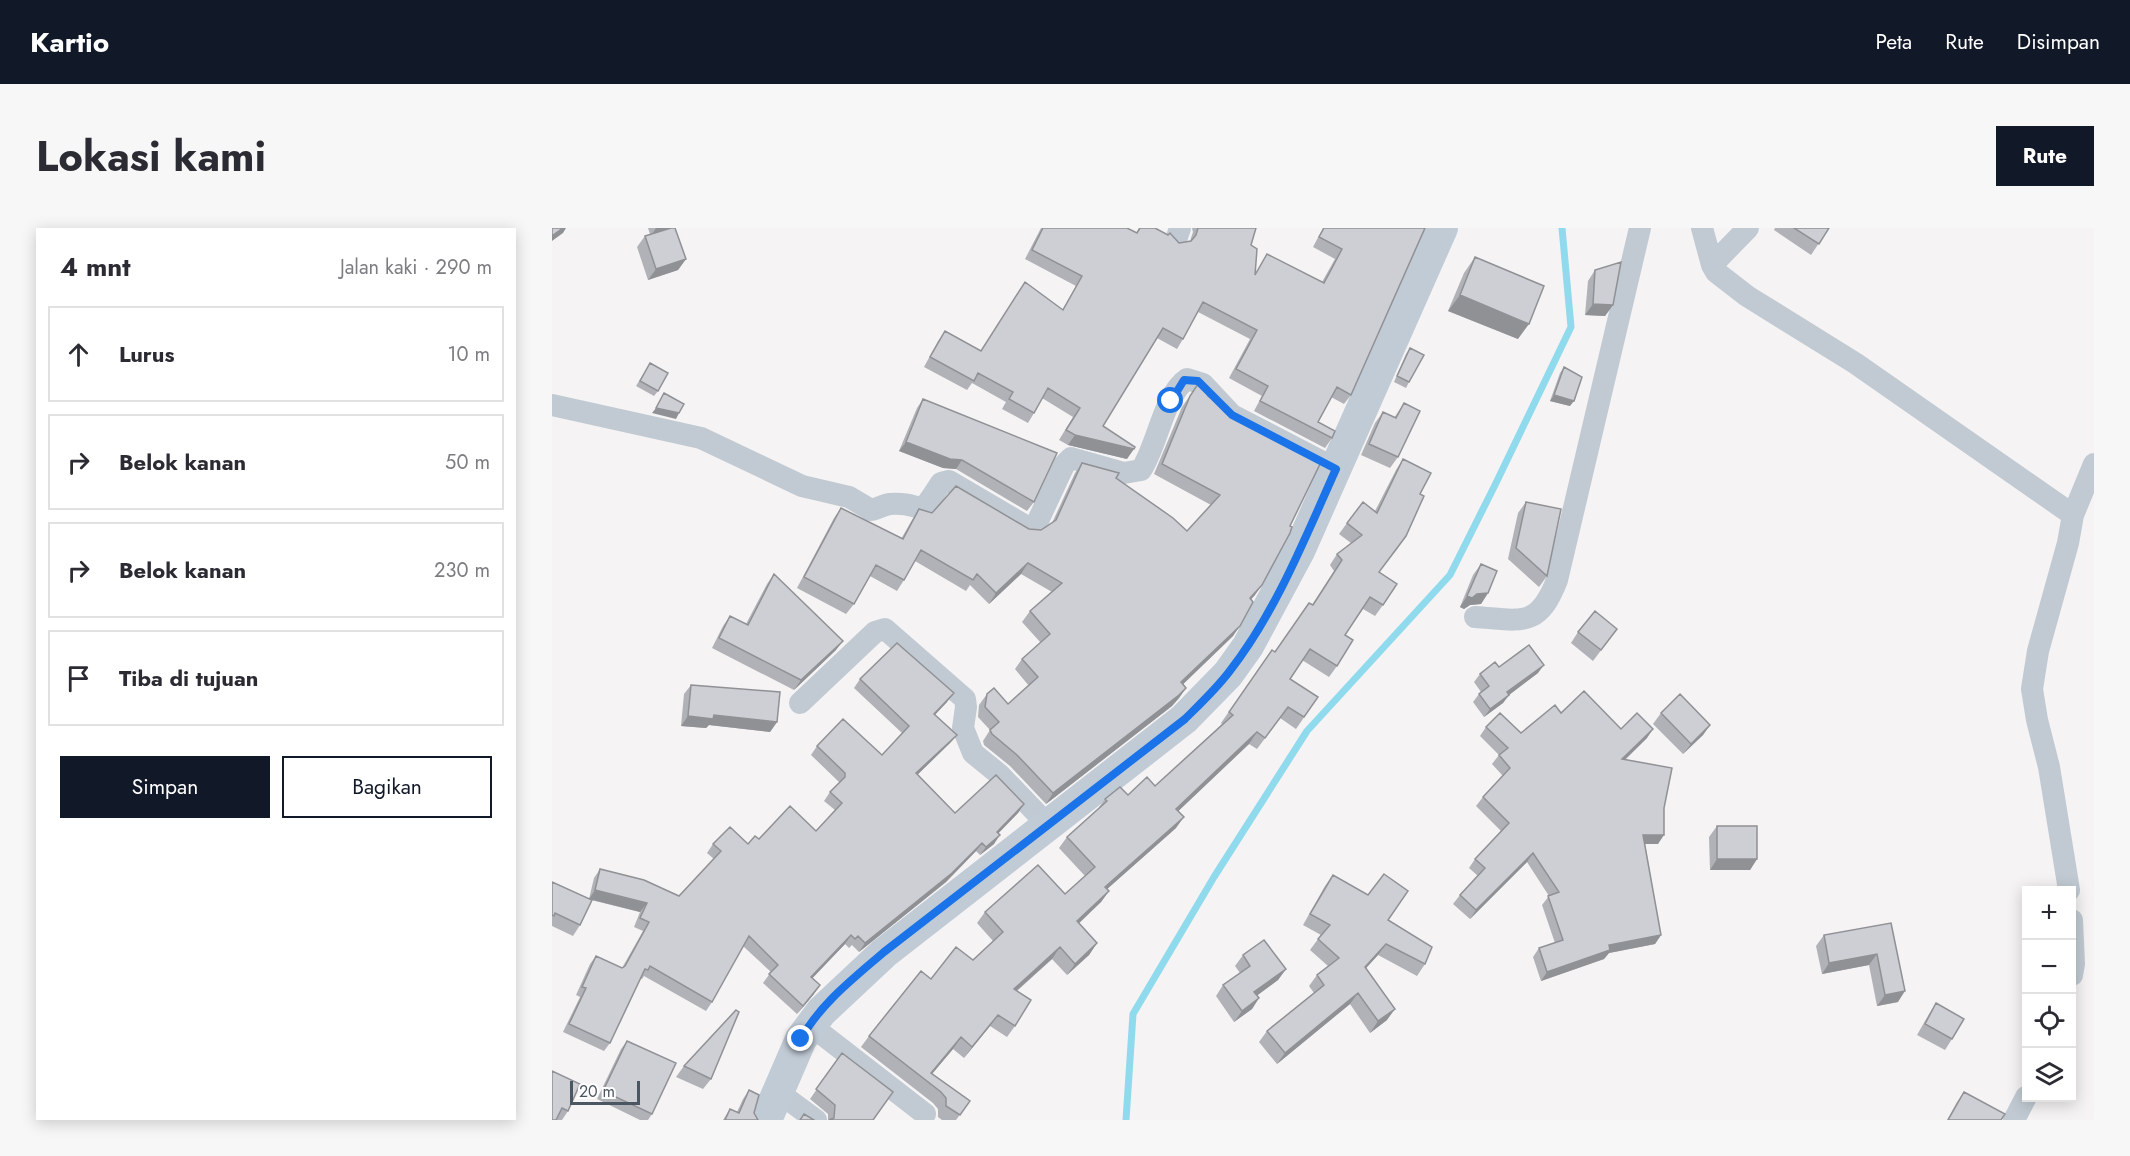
<!DOCTYPE html>
<html lang="id">
<meta charset="utf-8">
<style>
body{margin:0;font-family:Jost,sans-serif;background:#f7f7f7;color:#2b2b33}
.controls{position:absolute;right:18px;bottom:18px;display:grid;overflow:hidden;border-radius:0px;box-shadow:0 3px 15px #0003}
.controls button{width:54px;height:54px;display:grid;place-items:center;padding:0;border:0;border-bottom:2px solid #e1e1e2;background:#fff;color:#2b2b33;font:30px sans-serif}
.scale{position:absolute;left:18px;bottom:15px;width:70px;box-sizing:border-box;padding-left:6px;border:3px solid #4a5661;border-top:0;font-size:16px;line-height:21px;white-space:nowrap;color:#4a5661;-webkit-text-stroke:4px #fff;paint-order:stroke}
.stop{position:absolute;width:18px;height:18px;margin:-14px;border:4px solid #1a73e8;border-radius:50%;background:#fff}
.stop.end{background:#1a73e8;border-color:#fff;box-shadow:0 2px 6px #0008}
.list{margin:0;padding:0;list-style:none}
h2{display:flex;justify-content:space-between;align-items:center;height:78px;margin:0;padding:0 24px;font-size:26px}
h2 small{font-size:20px;font-weight:400;color:#7c7c81}
.list li{display:grid;grid-template-columns:39px 1fr auto;gap:18px;align-items:center;box-sizing:border-box;height:96px;margin:0 12px 12px;padding:0 12px;border:2px solid #e1e1e2;border-radius:0px}
.list b{display:block;font-size:22px;white-space:nowrap}
.list em{font-size:20px;font-style:normal;color:#7c7c81}
.actions{display:flex;gap:12px;padding:18px 24px}
.actions a{flex:1;padding:14px 0;border:2px solid #111827;border-radius:0px;text-align:center;font-size:21px;color:#111827}
.actions .main{background:#111827;color:#fff}
.icon{flex:none;width:33px;height:33px;fill:none;stroke:currentColor;stroke-width:2;stroke-linecap:round;stroke-linejoin:round}
.map{position:relative;flex:none;width:1542px;height:892px;overflow:hidden;border-radius:0px}
header{display:flex;align-items:center;gap:36px;box-sizing:border-box;height:84px;padding:0 30px;background:#111827;color:#fff}
header strong{font-size:28px}
nav{display:flex;gap:33px;margin-inline-start:auto;font-size:21px}
.intro{display:flex;align-items:center;justify-content:space-between;box-sizing:border-box;height:144px;padding:0 36px}
h1{margin:0;font-size:42px}
.button{padding:15px 27px;border-radius:0px;background:#111827;color:#fff;font-size:21px;font-weight:700}
main{display:flex;gap:36px;padding:0 36px}
aside{flex:1;background:#fff;border-radius:0px;box-shadow:0 3px 15px #0003}
.map>svg:first-child{display:block}
.lines{fill:none;stroke-linecap:round;stroke-linejoin:round}
.stream{stroke:#90daee;stroke-width:7}
.minor{stroke:#c1cad2;stroke-width:22}
.secondary{stroke:#c1cbd6;stroke-width:32}
.wall{fill:#b0b2b7}
.shaded-wall{fill:#909195}
.building{fill:#cdcfd5;stroke:#909195;stroke-width:1.5}
.route{stroke:#1a73e8;stroke-width:8}
</style>
<header>
<strong>Kartio</strong>
<nav><a>Peta</a><a>Rute</a><a>Disimpan</a></nav>
</header>
<div class="intro"><h1>Lokasi kami</h1><a class="button">Rute</a></div>
<main>
<aside>
<h2>4 mnt<small>Jalan kaki · 290 m</small></h2>
<ul class="list">
<li><svg class="icon" aria-label="ahead" viewBox="0 0 24 24"><path d="M12 20V5M6 11l6-6 6 6"/></svg><div><b>Lurus</b></div><em>10 m</em></li>
<li><svg class="icon" aria-label="right" viewBox="0 0 24 24"><path d="M7 20v-9h11M14 6l5 5-5 5"/></svg><div><b>Belok kanan</b></div><em>50 m</em></li>
<li><svg class="icon" aria-label="right" viewBox="0 0 24 24"><path d="M7 20v-9h11M14 6l5 5-5 5"/></svg><div><b>Belok kanan</b></div><em>230 m</em></li>
<li><svg class="icon" aria-label="arrive" viewBox="0 0 24 24"><path d="M6 21V4h12l-3 4 3 4H6"/></svg><div><b>Tiba di tujuan</b></div></li>
</ul>
<div class="actions"><a class="main">Simpan</a><a>Bagikan</a></div>
</aside>
<div class="map">
<svg width="1542" height="892" viewBox="0 0 1542 892">
<rect width="100%" height="100%" fill="#f5f3f3"/>
<g class="lines">
<path class="stream" d="M 574,892 L 581,786 L 662,649 L 755,503 L 898,347 L 944,255 L 1019,99 L 1010,0"/>
<path class="minor" d="M 1150,0 L 1160,37 L 1164,44 L 1195,68 L 1303,135 L 1521,287
M 624,12 L 628,0
M 1160,37 L 1196,0
M 0,177 L 149,210 L 250,258 L 297,269 L 319,282 C 325,281 331,277 338,276 C 375,273 363,296 389,255 L 397,253 L 477,300 L 484,297 L 512,237 L 519,230 L 572,245 L 589,242 C 605,219 612,166 635,151 L 651,156 L 680,187 L 784,241
M 923,389 C 969,392 986,401 1005,352 L 1088,0
M 248,475 L 323,404 L 333,401 L 413,471 L 414,479 L 411,500 L 421,525 L 448,547 L 495,596
M 1517,662 L 1497,539 L 1485,492 L 1480,461 L 1486,423 L 1516,315 L 1521,287 L 1542,236
M 1520,692 L 1522,736 L 1520,747
M 257,796 L 373,886
M 226,864 L 264,892
M 1462,892 L 1474,869"/>
<path class="secondary" d="M 214,892 L 249,811 L 269,784 L 332,725 L 632,491 L 676,446 L 696,418 L 747,323 L 890,0"/>
</g>
<path class="wall" d="M 96,0 L 123,0 L 134,31 L 126,42 L 96,52 L 85,19 L 93,8 L 98,6 Z
M 489,0 L 575,0 L 584,5 L 587,0 L 603,0 L 627,15 L 638,13 L 641,4 L 640,0 L 704,0 L 699,17 L 704,44 L 715,26 L 770,54 L 783,31 L 761,19 L 771,0 L 873,0 L 799,167 L 792,176 L 779,169 L 766,194 L 780,210 L 773,220 L 702,183 L 710,168 L 677,150 L 698,111 L 646,84 L 631,111 L 625,121 L 605,110 L 551,198 L 575,231 L 516,217 L 507,212 L 521,189 L 490,170 L 482,185 L 476,195 L 450,181 L 454,174 L 420,155 L 415,162 L 372,139 L 386,113 L 393,103 L 429,123 L 473,54 L 510,82 L 524,58 L 473,31 Z
M 1223,0 L 1277,0 L 1259,27 L 1222,2 Z
M 923,29 L 966,111 L 896,83 L 912,45 Z
M 1043,42 L 1061,77 L 1053,88 L 1033,87 L 1036,53 Z
M 858,120 L 857,154 L 854,160 L 842,154 L 854,126 Z
M 98,135 L 106,163 L 102,168 L 84,158 Z
M 1012,139 L 1018,178 L 998,173 L 1008,145 Z
M 646,156 L 656,168 L 703,367 L 699,371 L 681,408 L 631,456 L 634,460 L 627,470 L 620,478 L 494,576 L 458,538 L 432,517 L 431,513 L 438,502 L 426,489 L 427,477 L 435,466 L 456,476 L 477,458 L 463,441 L 470,431 L 489,415 L 470,394 L 478,383 L 500,364 L 469,346 L 437,376 L 418,357 L 414,363 L 363,333 L 352,352 L 345,363 L 318,348 L 302,376 L 294,386 L 245,360 L 282,290 L 289,280 L 349,311 L 360,292 L 367,281 L 380,285 L 477,301 L 489,302 L 500,295 L 523,245 L 530,235 L 564,250 L 635,303 L 659,277 L 602,246 L 630,179 Z
M 371,171 L 482,274 L 475,283 L 404,241 L 391,240 L 347,223 L 365,180 Z
M 852,175 L 846,229 L 838,240 L 809,227 L 823,195 L 831,184 L 842,190 Z
M 851,231 L 868,266 L 846,320 L 827,344 L 831,377 L 823,388 L 811,381 L 793,407 L 785,438 L 777,449 L 750,432 L 738,451 L 766,469 L 744,501 L 728,490 L 705,521 L 697,516 L 626,583 L 624,600 L 555,661 L 557,663 L 549,674 L 526,695 L 545,715 L 537,727 L 515,747 L 500,731 L 465,763 L 463,798 L 455,809 L 438,798 L 412,830 L 401,821 L 380,846 L 418,873 L 404,892 L 390,892 L 386,889 L 386,881 L 381,875 L 309,819 L 317,808 L 379,751 L 421,732 L 441,713 L 425,695 L 433,684 L 513,666 L 533,648 L 507,620 L 515,609 L 545,582 L 553,571 L 576,567 L 603,558 L 670,496 L 669,495 L 720,422 L 723,424 L 760,377 L 782,343 L 778,337 L 785,326 L 799,315 L 787,306 L 795,295 L 823,283 L 844,242 Z
M 974,274 L 995,348 L 987,359 L 956,331 L 966,285 Z
M 929,336 L 936,365 L 929,376 L 918,377 L 912,381 L 908,379 L 921,347 Z
M 222,346 L 284,422 L 242,462 L 160,420 L 171,398 L 178,388 L 194,396 L 215,356 Z
M 1065,401 L 1041,433 L 1019,415 L 1026,404 Z
M 947,439 L 986,445 L 957,467 L 951,475 L 932,489 L 921,474 L 927,466 L 929,464 L 922,454 L 928,446 Z
M 308,451 L 395,474 L 383,487 L 405,507 L 398,515 L 365,547 L 403,585 L 472,576 L 466,585 L 446,605 L 442,616 L 428,627 L 424,623 L 394,654 L 307,724 L 300,717 L 297,720 L 293,716 L 260,750 L 262,766 L 245,786 L 211,755 L 219,744 L 191,718 L 160,774 L 154,783 L 92,748 L 90,751 L 88,750 L 58,815 L 52,823 L 11,804 L 28,769 L 24,767 L 38,736 L 44,728 L 70,740 L 91,703 L 82,699 L 88,684 L 39,672 L 28,697 L 21,708 L 0,698 L 0,654 L 37,671 L 42,650 L 48,641 L 127,668 L 162,631 L 155,625 L 161,616 L 196,616 L 207,611 L 264,603 L 283,582 L 272,573 L 278,564 L 287,555 L 287,554 L 259,527 L 265,518 L 330,527 L 350,505 L 302,460 Z
M 139,457 L 225,494 L 218,504 L 157,497 L 154,500 L 129,498 L 132,466 Z
M 1009,485 L 1069,501 L 1095,510 L 1073,532 L 1112,580 L 1106,616 L 1093,616 L 1109,707 L 1103,716 L 1057,725 L 1052,731 L 989,753 L 981,729 L 987,720 L 1003,715 L 990,677 L 997,668 L 975,634 L 918,691 L 901,676 L 908,667 L 926,648 L 917,640 L 923,631 L 949,603 L 924,578 L 931,569 L 951,548 L 940,536 L 947,527 L 928,508 L 934,499 L 969,505 Z
M 1109,485 L 1158,497 L 1151,507 L 1131,526 L 1101,496 Z
M 1165,598 L 1205,631 L 1198,642 L 1158,642 L 1157,609 Z
M 781,647 L 836,692 L 873,736 L 865,748 L 826,727 L 814,740 L 835,792 L 818,805 L 798,776 L 725,836 L 707,814 L 715,803 L 762,765 L 757,758 L 765,747 L 776,738 L 758,722 L 769,707 L 751,697 L 773,658 Z
M 1339,695 L 1346,774 L 1325,778 L 1317,737 L 1270,746 L 1264,718 L 1272,707 Z
M 691,727 L 734,741 L 726,752 L 705,767 L 707,770 L 700,781 L 682,794 L 664,768 L 671,757 L 688,745 L 683,738 Z
M 1384,775 L 1400,811 L 1393,822 L 1365,807 L 1377,786 Z
M 75,813 L 100,886 L 96,892 L 88,892 L 45,871 L 69,821 Z
M 290,825 L 321,892 L 276,892 L 276,886 L 258,871 Z
M 132,838 L 159,851 L 151,861 L 124,849 Z
M 0,843 L 16,883 L 10,892 L 0,892 Z
M 197,862 L 202,885 L 206,892 L 171,892 L 178,881 L 185,884 L 191,871 Z
M 1412,864 L 1449,892 L 1395,892 L 1405,874 Z"/>
<path class="shaded-wall" d="M 11,0 L 14,0 L 11,5 L 0,13 L 0,8 Z
M 104,0 L 123,0 L 99,8 Z
M 134,31 L 126,42 L 96,52 L 104,41 Z
M 908,67 L 977,96 L 966,111 L 896,83 Z
M 1041,76 L 1061,77 L 1053,88 L 1033,87 Z
M 1002,167 L 1022,173 L 1018,178 L 998,173 Z
M 104,180 L 127,185 L 124,191 L 100,185 Z
M 523,207 L 582,221 L 575,231 L 516,217 Z
M 354,214 L 410,232 L 404,241 L 391,240 L 347,223 Z
M 476,335 L 469,346 L 437,376 L 444,365 Z
M 710,357 L 703,367 L 690,381 L 698,370 Z
M 936,365 L 929,376 L 918,377 L 912,381 L 908,379 L 915,368 L 925,366 Z
M 688,398 L 681,408 L 622,465 L 629,454 Z
M 291,413 L 284,422 L 242,462 L 249,452 Z
M 992,437 L 986,445 L 957,467 L 951,475 L 932,489 L 938,481 L 955,464 Z
M 634,460 L 627,470 L 620,478 L 494,576 L 501,565 Z
M 402,465 L 395,474 L 376,494 L 382,486 Z
M 162,487 L 225,494 L 218,504 L 157,497 L 154,500 L 129,498 L 136,488 Z
M 1158,497 L 1151,507 L 1131,526 L 1139,516 Z
M 1101,501 L 1095,510 L 1064,540 L 1070,531 Z
M 705,504 L 697,516 L 617,592 L 624,581 Z
M 405,507 L 398,515 L 358,554 L 364,545 Z
M 472,576 L 466,585 L 439,613 L 445,604 Z
M 632,589 L 624,600 L 545,670 L 553,659 Z
M 448,607 L 442,616 L 428,627 L 434,619 Z
M 1091,607 L 1112,607 L 1106,616 L 1085,616 Z
M 430,615 L 424,623 L 394,654 L 307,724 L 313,715 Z
M 981,625 L 975,634 L 918,691 L 924,682 Z
M 1165,631 L 1205,631 L 1198,642 L 1158,642 Z
M 43,662 L 95,675 L 88,684 L 37,671 Z
M 557,663 L 549,674 L 517,705 L 525,693 Z
M 299,707 L 293,716 L 253,758 L 259,749 Z
M 1109,707 L 1103,716 L 1057,725 L 1052,731 L 989,753 L 995,744 L 1057,717 Z
M 545,715 L 537,727 L 515,747 L 523,736 Z
M 834,716 L 826,727 L 805,750 L 813,739 Z
M 508,719 L 500,731 L 454,772 L 462,761 Z
M 1325,726 L 1317,737 L 1270,746 L 1277,735 Z
M 734,741 L 726,752 L 695,775 L 702,764 Z
M 268,757 L 262,766 L 245,786 L 251,778 Z
M 1353,763 L 1346,774 L 1325,778 L 1333,767 Z
M 806,765 L 798,776 L 725,836 L 733,825 Z
M 707,770 L 700,781 L 682,794 L 690,783 Z
M 843,781 L 835,792 L 818,805 L 826,793 Z
M 446,787 L 438,798 L 412,830 L 420,819 Z
M 409,809 L 401,821 L 374,853 L 379,845 Z"/>
<path class="building" d="M 0,0 L 11,0 L 0,8 Z
M 119,0 L 123,0 L 134,31 L 104,41 L 93,8 Z
M 491,0 L 575,0 L 585,5 L 588,0 L 603,0 L 616,7 L 618,5 L 627,15 L 639,13 L 644,7 L 646,0 L 704,0 L 699,17 L 705,21 L 703,47 L 715,26 L 772,55 L 790,21 L 767,9 L 772,0 L 873,0 L 799,167 L 785,159 L 766,194 L 783,203 L 780,210 L 708,173 L 716,158 L 684,141 L 705,102 L 651,74 L 631,111 L 611,100 L 551,198 L 583,219 L 582,221 L 523,207 L 514,202 L 528,180 L 496,160 L 482,185 L 457,171 L 461,164 L 426,145 L 422,153 L 378,129 L 393,103 L 429,123 L 473,54 L 511,82 L 530,48 L 480,22 Z
M 1242,0 L 1277,0 L 1267,16 Z
M 923,29 L 992,58 L 977,96 L 908,67 Z
M 1069,34 L 1061,77 L 1041,76 L 1043,42 Z
M 858,120 L 872,127 L 857,154 L 845,148 Z
M 98,135 L 116,145 L 106,163 L 88,153 Z
M 1012,139 L 1030,149 L 1022,173 L 1002,167 Z
M 646,156 L 656,163 L 656,168 L 666,174 L 681,188 L 769,234 L 738,298 L 740,299 L 738,305 L 710,357 L 698,370 L 701,374 L 688,398 L 629,454 L 634,460 L 627,467 L 501,565 L 465,527 L 440,506 L 438,502 L 447,494 L 433,479 L 435,466 L 442,460 L 456,476 L 486,449 L 470,431 L 498,406 L 478,383 L 510,355 L 476,335 L 444,365 L 425,346 L 421,352 L 369,322 L 352,352 L 324,337 L 302,376 L 252,349 L 289,280 L 351,311 L 367,281 L 380,285 L 404,258 L 477,301 L 489,302 L 504,292 L 530,235 L 567,245 L 564,250 L 621,290 L 635,303 L 668,267 L 610,236 L 638,168 Z
M 112,165 L 132,176 L 127,185 L 104,180 Z
M 371,171 L 505,225 L 482,274 L 410,232 L 398,231 L 354,214 Z
M 852,175 L 868,183 L 846,229 L 817,216 L 831,184 L 844,190 Z
M 851,231 L 879,245 L 868,266 L 872,268 L 854,308 L 827,344 L 845,356 L 831,377 L 818,369 L 793,407 L 801,412 L 785,438 L 758,421 L 738,451 L 766,469 L 752,489 L 736,479 L 713,510 L 705,504 L 624,581 L 632,589 L 553,659 L 557,663 L 525,693 L 545,715 L 523,736 L 508,719 L 462,761 L 479,772 L 463,798 L 446,787 L 420,819 L 409,809 L 379,845 L 418,873 L 408,887 L 394,878 L 394,870 L 389,864 L 317,808 L 369,743 L 379,751 L 404,719 L 421,732 L 451,704 L 433,684 L 486,637 L 513,666 L 543,639 L 515,609 L 555,573 L 553,571 L 568,559 L 576,567 L 595,549 L 603,558 L 681,487 L 677,484 L 720,422 L 723,424 L 757,375 L 761,377 L 790,332 L 785,326 L 810,307 L 795,295 L 811,274 L 825,285 Z
M 974,274 L 1009,281 L 995,348 L 964,320 Z
M 929,336 L 945,343 L 936,365 L 925,366 L 920,370 L 915,368 Z
M 222,346 L 291,413 L 249,452 L 167,410 L 178,388 L 196,397 Z
M 1043,383 L 1065,401 L 1049,422 L 1026,404 Z
M 345,415 L 402,465 L 382,486 L 405,507 L 364,545 L 403,585 L 444,547 L 472,576 L 445,604 L 448,607 L 434,619 L 430,615 L 400,645 L 313,715 L 306,708 L 303,711 L 299,707 L 259,749 L 268,757 L 251,778 L 217,746 L 226,737 L 197,708 L 160,774 L 98,738 L 96,742 L 93,741 L 58,815 L 17,796 L 34,760 L 30,759 L 44,728 L 70,740 L 73,738 L 97,694 L 88,690 L 95,675 L 43,662 L 48,641 L 92,652 L 127,668 L 169,623 L 161,616 L 178,599 L 196,616 L 203,608 L 207,611 L 238,578 L 264,603 L 290,575 L 278,564 L 293,549 L 293,545 L 265,518 L 291,491 L 330,527 L 357,498 L 308,451 Z
M 977,417 L 992,437 L 955,464 L 957,467 L 938,481 L 927,466 L 937,458 L 928,446 L 943,434 L 947,439 Z
M 139,457 L 228,464 L 225,494 L 162,487 L 161,491 L 136,488 Z
M 1032,463 L 1069,501 L 1085,485 L 1101,501 L 1070,531 L 1120,540 L 1112,580 L 1112,607 L 1091,607 L 1109,707 L 1057,717 L 1058,722 L 995,744 L 987,720 L 1011,712 L 996,668 L 1007,664 L 981,625 L 924,682 L 908,667 L 933,640 L 923,631 L 957,595 L 931,569 L 958,540 L 947,527 L 956,520 L 934,499 L 948,485 L 969,505 L 1003,477 L 1009,485 Z
M 1128,466 L 1158,497 L 1139,516 L 1109,485 Z
M 1165,598 L 1205,598 L 1205,631 L 1165,631 Z
M 832,646 L 856,663 L 836,692 L 880,719 L 873,736 L 834,716 L 813,739 L 843,781 L 826,793 L 806,765 L 733,825 L 715,803 L 772,757 L 765,747 L 787,730 L 766,711 L 778,697 L 758,686 L 781,647 L 816,667 Z
M 0,654 L 40,672 L 28,697 L 3,685 L 2,688 L 0,687 Z
M 1339,695 L 1353,763 L 1333,767 L 1325,726 L 1277,735 L 1272,707 Z
M 712,712 L 734,741 L 702,764 L 707,770 L 690,783 L 671,757 L 698,738 L 691,727 Z
M 1384,775 L 1412,791 L 1400,811 L 1373,796 Z
M 184,782 L 187,784 L 159,851 L 132,838 Z
M 75,813 L 124,835 L 100,886 L 51,863 Z
M 290,825 L 341,864 L 321,892 L 277,892 L 282,890 L 283,877 L 264,861 Z
M 0,843 L 28,856 L 16,883 L 10,880 L 4,892 L 0,892 Z
M 197,862 L 207,867 L 202,885 L 206,892 L 173,892 L 178,881 L 187,885 Z
M 1412,864 L 1453,886 L 1449,892 L 1396,892 Z
M 252,886 L 262,892 L 248,892 Z"/>
<g class="lines">
<path class="route" d="M 249,811 C 268,776 302,750 332,724 L 633,491 C 648,476 664,461 677,444 C 724,384 753,310 784,241 L 680,187 L 646,153 L 632,152 L 619,173"/>
</g>
</svg>
<div class="controls">
<button>+</button>
<button>−</button>
<button><svg class="icon" aria-label="locate" viewBox="0 0 24 24"><circle cx="12" cy="12" r="6"/><path d="M12 2v4M12 18v4M2 12h4M18 12h4"/></svg></button>
<button><svg class="icon" aria-label="layers" viewBox="0 0 24 24"><path d="M12 4l9 5-9 5-9-5zM3 14l9 5 9-5"/></svg></button>
</div>
<div class="scale">20 m</div>
<div class="stop" style="left:619px;top:173px"></div>
<div class="stop end" style="left:249px;top:811px"></div>
</div>
</main>
